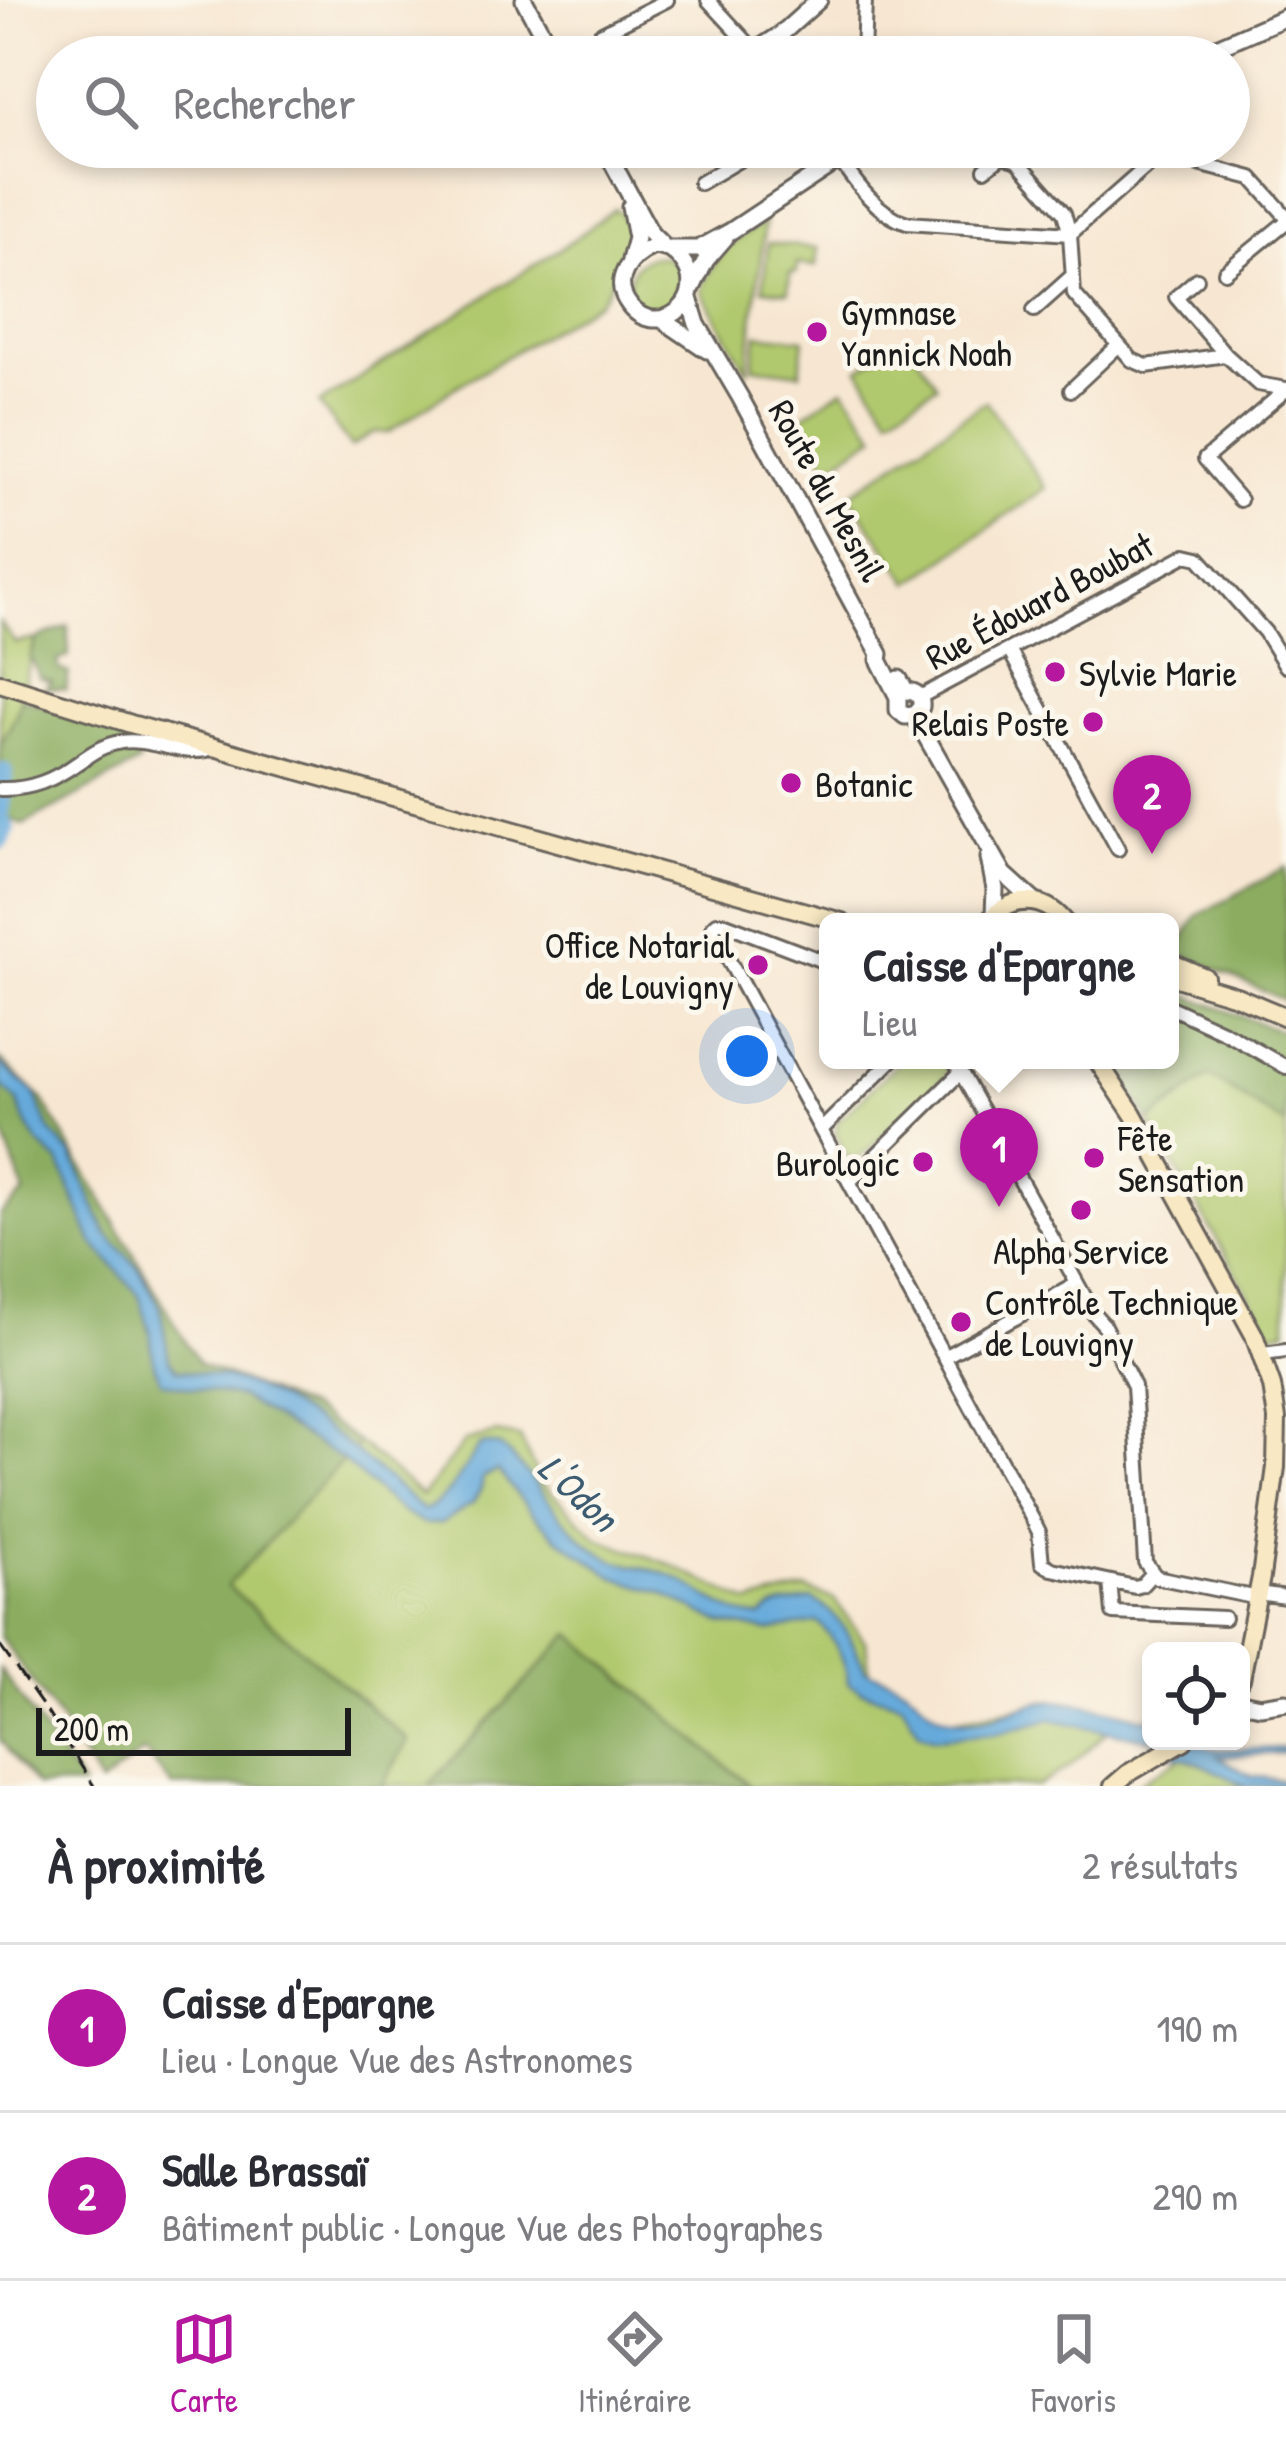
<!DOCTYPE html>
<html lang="fr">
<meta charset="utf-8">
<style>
body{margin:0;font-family:"Patrick Hand",sans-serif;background:#f2f2f3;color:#2b2b33}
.controls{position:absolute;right:36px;bottom:36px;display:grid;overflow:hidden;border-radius:18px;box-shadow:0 6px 18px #0003}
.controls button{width:108px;height:108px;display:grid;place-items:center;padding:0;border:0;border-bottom:3px solid #e1e1e2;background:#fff;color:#2b2b33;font:60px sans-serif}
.scale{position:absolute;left:36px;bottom:30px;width:315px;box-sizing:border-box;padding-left:12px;border:6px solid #1c1c1c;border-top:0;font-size:33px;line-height:42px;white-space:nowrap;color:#1c1c1c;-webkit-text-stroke:9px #fbf7ec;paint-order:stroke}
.you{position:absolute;left:747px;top:1056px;width:42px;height:42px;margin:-30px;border:9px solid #fff;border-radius:50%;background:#1a73e8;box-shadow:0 0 0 18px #1a73e833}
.badge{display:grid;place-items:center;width:78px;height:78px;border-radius:50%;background:#b5179e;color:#fff;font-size:39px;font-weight:700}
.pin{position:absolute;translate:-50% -99px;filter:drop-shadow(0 3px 6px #0008)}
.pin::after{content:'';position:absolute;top:63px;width:42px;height:36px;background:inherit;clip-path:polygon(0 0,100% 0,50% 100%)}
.popup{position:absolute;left:819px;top:913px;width:360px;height:156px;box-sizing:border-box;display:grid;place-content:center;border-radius:18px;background:#fff;filter:drop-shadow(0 3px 9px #0005);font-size:39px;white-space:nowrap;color:#7c7c81}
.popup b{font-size:45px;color:#2b2b33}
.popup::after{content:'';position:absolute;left:50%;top:100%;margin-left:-24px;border:24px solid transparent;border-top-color:#fff}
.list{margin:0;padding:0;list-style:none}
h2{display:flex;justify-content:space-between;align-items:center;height:156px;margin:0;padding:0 48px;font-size:51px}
h2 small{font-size:39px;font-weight:400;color:#7c7c81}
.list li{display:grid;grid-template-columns:78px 1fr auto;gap:36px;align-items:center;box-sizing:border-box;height:168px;padding:0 48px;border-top:3px solid #e1e1e2}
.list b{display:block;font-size:45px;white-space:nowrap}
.list p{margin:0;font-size:39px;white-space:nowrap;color:#7c7c81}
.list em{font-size:39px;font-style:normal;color:#7c7c81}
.icon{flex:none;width:66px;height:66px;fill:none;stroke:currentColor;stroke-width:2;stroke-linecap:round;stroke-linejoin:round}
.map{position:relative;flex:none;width:1286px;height:1786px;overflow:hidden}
.search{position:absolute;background:#fff;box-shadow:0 6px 18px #0003;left:36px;right:36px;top:36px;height:132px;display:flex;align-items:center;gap:30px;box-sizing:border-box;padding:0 42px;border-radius:66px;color:#7c7c81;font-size:45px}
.sheet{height:492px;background:#fff}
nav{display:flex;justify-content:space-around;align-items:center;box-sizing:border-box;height:168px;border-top:3px solid #e1e1e2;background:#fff;font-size:33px;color:#7c7c81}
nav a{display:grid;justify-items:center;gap:6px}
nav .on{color:#b5179e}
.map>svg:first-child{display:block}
.green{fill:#b1c96e;stroke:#667245;stroke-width:3}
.forest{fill:#8cad61;stroke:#54643e;stroke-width:3}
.water{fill:#66aadb;stroke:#41637c;stroke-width:3}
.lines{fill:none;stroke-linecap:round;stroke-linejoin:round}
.river{stroke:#66aadb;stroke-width:18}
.minor-casing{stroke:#69635c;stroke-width:18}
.tertiary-casing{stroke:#69635c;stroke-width:21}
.secondary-casing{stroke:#69635c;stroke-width:22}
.minor{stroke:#fff;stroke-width:12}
.tertiary{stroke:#fff;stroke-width:15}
.secondary{stroke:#f8e8c3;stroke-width:16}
.rail{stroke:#1c1c1c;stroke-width:3;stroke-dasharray:18 9;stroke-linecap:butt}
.poi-dot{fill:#b5179e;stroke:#fbf7ec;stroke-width:4.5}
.labels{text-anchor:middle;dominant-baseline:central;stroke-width:10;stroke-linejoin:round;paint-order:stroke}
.poi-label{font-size:36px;fill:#1c1c1c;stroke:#fbf7ec;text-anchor:start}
.street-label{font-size:36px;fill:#1c1c1c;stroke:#fbf7ec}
.water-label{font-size:39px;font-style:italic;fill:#3d5c72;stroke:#fbf7ec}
</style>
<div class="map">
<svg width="1286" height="1786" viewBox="0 0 1286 1786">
<rect width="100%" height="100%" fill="#fbf7ec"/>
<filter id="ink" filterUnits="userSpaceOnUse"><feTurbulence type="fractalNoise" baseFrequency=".00833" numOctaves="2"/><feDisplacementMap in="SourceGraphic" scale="24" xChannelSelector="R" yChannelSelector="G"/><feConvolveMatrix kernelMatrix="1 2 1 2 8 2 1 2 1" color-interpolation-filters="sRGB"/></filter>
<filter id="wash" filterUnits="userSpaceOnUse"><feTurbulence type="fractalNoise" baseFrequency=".004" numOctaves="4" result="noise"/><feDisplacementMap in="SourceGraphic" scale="48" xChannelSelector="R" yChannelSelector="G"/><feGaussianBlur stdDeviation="2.7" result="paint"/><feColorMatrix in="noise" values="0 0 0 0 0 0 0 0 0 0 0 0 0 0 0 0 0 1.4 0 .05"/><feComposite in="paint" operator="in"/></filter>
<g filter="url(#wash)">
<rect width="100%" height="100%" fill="#f7e7d2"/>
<path class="green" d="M 615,208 C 637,230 633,238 619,264 C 612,277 610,289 599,301 L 451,390 L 388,433 L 374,432 L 351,447 L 319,404 L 576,238 Z
M 765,223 L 747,371 L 701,291 C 712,260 735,236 765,223 Z
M 768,243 L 818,248 L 816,266 L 797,264 L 796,273 L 790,273 L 788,292 L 763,289 Z
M629 284a28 28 0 1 1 56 0a28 28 0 1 1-56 0Z
M 757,334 L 804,339 L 800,373 L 753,367 Z
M 906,338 L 937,385 L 890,416 L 859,369 Z
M 844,388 L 876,435 L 829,466 L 798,419 Z
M 986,401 L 1046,488 L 910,583 L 849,495 Z
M 0,623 L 15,643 L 36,639 L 16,715 L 0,745 Z
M 901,1060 L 945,1060 L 948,1066 L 946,1076 L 856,1161 L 849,1160 L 835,1133 L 838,1121 Z
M 1209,1076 L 1286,1125 L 1286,1330 L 1270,1332 L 1149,1122 Z
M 496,1433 L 520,1437 L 540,1481 L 599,1539 L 667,1563 L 749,1603 L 806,1589 L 834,1599 L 866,1643 L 870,1678 L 916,1697 L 931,1723 L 1040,1704 L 1112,1727 L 1069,1767 L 1038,1786 L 750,1786 L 571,1634 L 428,1786 L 382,1786 L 408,1740 L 226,1586 L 359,1443 L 422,1496 L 465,1441 Z
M 1182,1757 L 1220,1771 L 1246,1786 L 1134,1786 Z"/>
<path class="forest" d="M 68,626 L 69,656 L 58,661 L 59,669 L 69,673 L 66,690 L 45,688 L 52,682 L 40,678 L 30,657 L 36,639 Z
M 21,698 L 129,732 L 139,763 L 23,825 L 0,814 L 0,745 L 16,715 Z
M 1286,867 L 1286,1001 L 1176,951 L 1197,916 Z
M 1170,989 L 1286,1033 L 1286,1125 L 1209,1076 L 1149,1122 L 1115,1060 L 1170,1060 Z
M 0,1059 L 42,1099 L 199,1364 L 310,1409 L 359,1443 L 227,1586 L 408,1740 L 382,1786 L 172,1786 L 144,1751 L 100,1785 L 64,1726 L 0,1637 L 0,1214 L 25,1193 L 0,1125 Z
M 571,1634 L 750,1786 L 428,1786 Z
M 0,1669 L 82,1786 L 36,1786 L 0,1740 Z"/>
<path class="water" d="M 0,1063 L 35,1094 L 49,1130 L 72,1155 L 106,1233 L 140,1270 L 160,1307 L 169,1360 L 177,1370 C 199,1374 223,1375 243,1383 C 308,1407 372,1465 423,1510 C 447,1504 464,1468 478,1448 L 484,1444 L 500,1446 C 538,1477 561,1529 604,1555 C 626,1568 654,1567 676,1578 C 707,1593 723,1615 761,1617 C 776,1603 792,1604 812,1599 C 840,1613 854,1643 865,1670 C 876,1675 889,1677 900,1684 C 927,1700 927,1717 963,1720 C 998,1722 1016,1705 1045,1701 C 1066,1698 1126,1712 1147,1719 L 1151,1716 L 1151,1740 L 1050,1719 L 1002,1732 L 935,1738 L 920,1733 L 902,1703 L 861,1691 L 848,1683 C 847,1663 834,1636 817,1622 L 768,1631 L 721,1623 L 660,1592 L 615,1578 L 559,1539 L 531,1512 L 498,1471 L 483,1477 L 481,1489 L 473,1503 L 442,1523 L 424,1524 L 400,1511 L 341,1459 L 240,1397 L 162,1382 L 154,1365 L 150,1331 L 139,1295 L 93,1243 L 59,1162 L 37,1142 L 26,1123 L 18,1102 L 0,1084 Z
M 1153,1741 L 1185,1741 L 1215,1750 L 1286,1748 L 1286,1753 L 1218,1756 L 1251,1776 L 1286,1781 L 1286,1786 L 1246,1786 L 1202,1764 L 1159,1750 Z"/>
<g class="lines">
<path class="river" d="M 0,841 L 6,829 L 0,818 L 4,772"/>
</g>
</g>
<g filter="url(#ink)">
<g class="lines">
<g class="minor-casing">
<path id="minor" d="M 708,0 L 756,52 L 757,57
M 600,34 L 667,0
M 863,57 L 865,0
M 1229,87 L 1234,94 L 1229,98
M 1126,147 L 1144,169
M 839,159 C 856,183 878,215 907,223 L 1070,234
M 985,169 L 1002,156 L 1018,161 L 1064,213 L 1070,234 L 1074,294 L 1132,360 L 1146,366 L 1226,355 L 1258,384 L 1286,389
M 700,183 L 761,147
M 1070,234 L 1153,161 L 1172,157 L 1252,178 L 1286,216
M 1225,272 L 1286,222
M 1197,279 L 1176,297 L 1226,355
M 1034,310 L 1072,276
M 1071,390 L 1119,345
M 1240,500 L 1205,459 L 1286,390
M 1009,650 L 1118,849
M 920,697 L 1186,555 L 1199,558 L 1265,632 L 1286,666
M 0,789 C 30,790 54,780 79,762 C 93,752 103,745 121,742 C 151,737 185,759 213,748
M 828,963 L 723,923 L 717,923 L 713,927 L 714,933 L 1034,1522 L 1039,1532 L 1042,1563 L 1052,1569 L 1135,1587 L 1142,1585 L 1152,1574
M 1170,1007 L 1226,1033 L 1286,1067
M 954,1060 L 1094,1314 L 1103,1324 L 1134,1386 L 1145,1562 L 1156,1577 L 1258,1598
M 821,1130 L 892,1060
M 849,1182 L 961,1072
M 1263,1354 L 1286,1351
M 944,1357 L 1077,1284
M 1110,1582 L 1113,1613 L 1224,1618
M 1258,1593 L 1286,1597"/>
</g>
<g class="tertiary-casing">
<path id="tertiary" d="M 524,0 L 555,57
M 746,57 L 780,35 L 819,0
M 1194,57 L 1286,17
M 604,147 L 651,234 L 664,247
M 654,246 C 669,248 676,251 685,265 C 708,301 658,340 630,306 C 610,281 629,256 654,246 Z
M 671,249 L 698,249 L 731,231 L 858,147
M 630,260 L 636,238 L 630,207
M 692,288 L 706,260 L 725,238
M 689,298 L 697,324 L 740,397 L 880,654 L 879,660 L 898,697 L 898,710 L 905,716 L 914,715
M 663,320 L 707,350
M 899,679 L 906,691 C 917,691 922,697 921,707 L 914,715
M 914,715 L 1004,874 L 1035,902
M 989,858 L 995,889 L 994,914
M 1241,1702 L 1260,1706 L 1286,1702"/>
</g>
<g class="secondary-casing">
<path id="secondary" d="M 0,683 L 131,724 L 842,922
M 988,922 C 1010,895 1043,895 1065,922
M 1170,962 L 1205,977
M 1170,976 L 1236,996 L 1286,1017
M 1097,1060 L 1133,1114 L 1254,1335 L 1272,1386 L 1277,1419 L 1276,1467 L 1261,1577 L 1241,1679
M 1113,1786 L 1127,1774 L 1184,1741"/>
</g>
<use href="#minor" class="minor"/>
<use href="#tertiary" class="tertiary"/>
<use href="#secondary" class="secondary"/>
<path class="rail" d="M 0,1646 L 47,1712 L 94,1786"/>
</g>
</g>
<g class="poi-dot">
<circle cx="817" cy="332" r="12"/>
<circle cx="1055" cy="672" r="12"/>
<circle cx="1093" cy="722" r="12"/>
<circle cx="791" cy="783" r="12"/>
<circle cx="758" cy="965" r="12"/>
<circle cx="1094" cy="1158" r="12"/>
<circle cx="923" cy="1162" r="12"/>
<circle cx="1081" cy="1210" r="12"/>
<circle cx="961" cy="1322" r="12"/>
</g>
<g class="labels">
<g class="poi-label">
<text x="841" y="311">Gymnase<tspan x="841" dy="41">Yannick Noah</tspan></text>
<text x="1079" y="672">Sylvie Marie</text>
<text x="1069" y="722" text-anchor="end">Relais Poste</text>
<text x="815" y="783">Botanic</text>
<text x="734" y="944" text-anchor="end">Office Notarial<tspan x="734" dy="41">de Louvigny</tspan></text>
<text x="1118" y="1137">Fête<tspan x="1118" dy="41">Sensation</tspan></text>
<text x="899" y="1162" text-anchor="end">Burologic</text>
<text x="1081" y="1250" text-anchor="middle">Alpha Service</text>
<text x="985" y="1301">Contrôle Technique<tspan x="985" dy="41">de Louvigny</tspan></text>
</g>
<g class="street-label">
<text transform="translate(828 490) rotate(61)">Route du Mesnil</text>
<text transform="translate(1039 600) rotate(-28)">Rue Édouard Boubat</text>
</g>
<g class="water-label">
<text transform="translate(579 1492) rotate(43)">L'Odon</text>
</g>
</g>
</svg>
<div class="controls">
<button><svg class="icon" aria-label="locate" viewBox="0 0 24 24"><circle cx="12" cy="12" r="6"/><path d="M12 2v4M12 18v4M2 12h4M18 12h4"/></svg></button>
</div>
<div class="scale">200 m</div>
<div class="you"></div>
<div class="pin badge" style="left:999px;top:1207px">1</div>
<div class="popup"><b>Caisse d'Epargne</b>Lieu</div>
<div class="pin badge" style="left:1152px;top:854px">2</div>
<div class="search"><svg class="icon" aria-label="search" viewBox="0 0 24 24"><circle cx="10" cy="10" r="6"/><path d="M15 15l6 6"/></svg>Rechercher</div>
</div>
<section class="sheet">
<h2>À proximité<small>2 résultats</small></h2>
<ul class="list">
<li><span class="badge">1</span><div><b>Caisse d'Epargne</b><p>Lieu · Longue Vue des Astronomes</p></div><em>190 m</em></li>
<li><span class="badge">2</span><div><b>Salle Brassaï</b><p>Bâtiment public · Longue Vue des Photographes</p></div><em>290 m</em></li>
</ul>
</section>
<nav>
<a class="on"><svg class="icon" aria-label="map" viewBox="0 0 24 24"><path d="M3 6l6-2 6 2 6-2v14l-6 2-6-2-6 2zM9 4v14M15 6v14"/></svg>Carte</a>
<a><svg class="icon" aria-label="directions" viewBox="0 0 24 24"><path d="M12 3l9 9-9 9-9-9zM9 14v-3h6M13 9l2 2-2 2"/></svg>Itinéraire</a>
<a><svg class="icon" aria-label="saved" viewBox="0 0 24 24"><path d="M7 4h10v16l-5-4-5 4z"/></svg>Favoris</a>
</nav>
